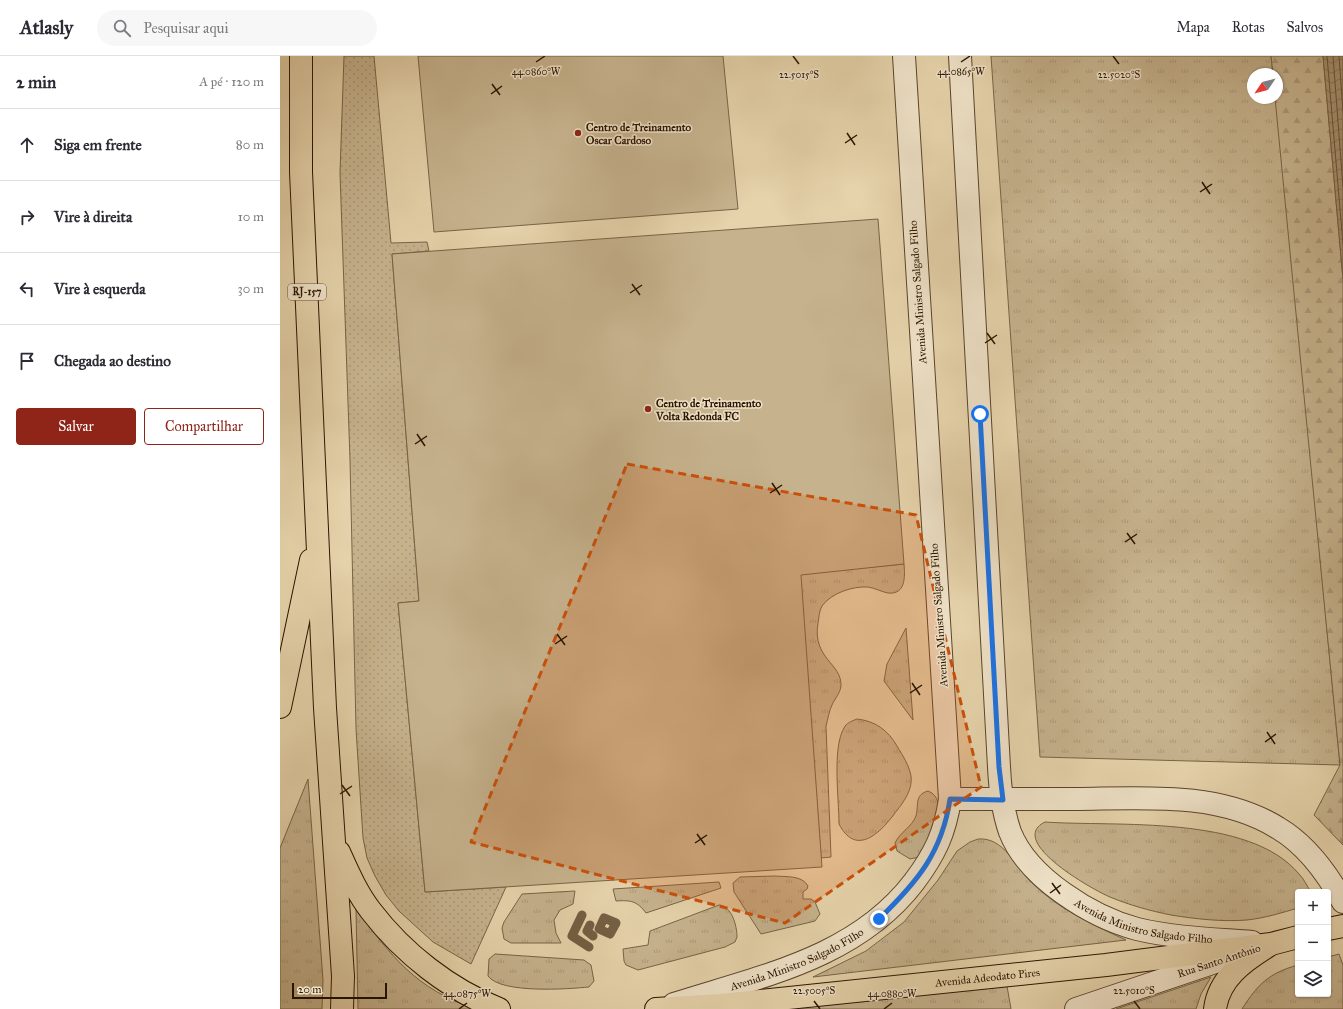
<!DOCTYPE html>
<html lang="pt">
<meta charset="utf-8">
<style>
body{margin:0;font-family:"IM FELL Great Primer",serif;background:#f7f7f7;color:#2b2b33}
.controls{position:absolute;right:12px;bottom:12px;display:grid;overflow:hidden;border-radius:4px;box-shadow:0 1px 3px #0004}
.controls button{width:36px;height:36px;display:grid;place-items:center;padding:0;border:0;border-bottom:1px solid #e1e1e2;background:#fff;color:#2b2b33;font:20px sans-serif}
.compass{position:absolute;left:967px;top:12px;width:36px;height:36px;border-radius:50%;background:#fff;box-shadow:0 1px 3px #0004;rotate:235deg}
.scale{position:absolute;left:12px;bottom:10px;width:95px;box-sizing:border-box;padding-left:4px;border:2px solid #2a1500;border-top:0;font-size:11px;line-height:14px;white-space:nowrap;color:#2a1500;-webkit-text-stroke:3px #efe2c8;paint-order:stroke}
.stop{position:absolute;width:12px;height:12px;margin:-9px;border:3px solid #1a73e8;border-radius:50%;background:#fff}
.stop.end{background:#1a73e8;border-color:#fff;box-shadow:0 1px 4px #0008}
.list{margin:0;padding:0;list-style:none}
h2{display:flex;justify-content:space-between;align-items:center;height:52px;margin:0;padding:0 16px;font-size:17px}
h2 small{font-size:13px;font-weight:400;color:#7c7c81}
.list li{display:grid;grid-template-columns:26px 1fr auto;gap:12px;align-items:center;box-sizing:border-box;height:72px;padding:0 16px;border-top:1px solid #e1e1e2}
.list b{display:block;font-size:15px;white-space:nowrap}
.list em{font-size:13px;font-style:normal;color:#7c7c81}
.actions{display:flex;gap:8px;padding:12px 16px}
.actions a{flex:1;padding:9px 0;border:1px solid #8f2418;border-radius:4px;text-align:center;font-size:14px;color:#8f2418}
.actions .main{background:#8f2418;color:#fff}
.icon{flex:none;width:22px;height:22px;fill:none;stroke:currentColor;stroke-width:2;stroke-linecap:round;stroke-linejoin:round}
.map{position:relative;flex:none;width:1063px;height:953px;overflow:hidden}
header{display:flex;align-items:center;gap:24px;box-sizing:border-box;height:56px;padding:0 20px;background:#fff;border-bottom:1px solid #e1e1e2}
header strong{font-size:19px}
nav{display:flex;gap:22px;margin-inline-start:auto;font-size:14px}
.search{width:280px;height:36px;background:#f7f7f7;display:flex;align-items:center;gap:10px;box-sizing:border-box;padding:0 14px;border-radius:22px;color:#7c7c81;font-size:15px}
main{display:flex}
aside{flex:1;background:#fff}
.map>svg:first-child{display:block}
.grass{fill:url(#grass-tufts);stroke:#786447}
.forest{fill:url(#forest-firs);stroke:#786447}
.park{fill:url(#park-dots);stroke:#786447}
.garden{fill:#c6b38e;stroke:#786447}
.water{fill:url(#water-waves);stroke:#746044}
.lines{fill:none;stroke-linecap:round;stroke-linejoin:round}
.shore{stroke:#685438;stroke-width:1}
.stream{stroke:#746044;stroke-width:9}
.minor-casing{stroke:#59442b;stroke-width:24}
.primary-casing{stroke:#2a1500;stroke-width:24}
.trunk-casing{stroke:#2a1500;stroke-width:24}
.minor{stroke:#efe2c8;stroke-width:22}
.primary{stroke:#e6d3ab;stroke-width:22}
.trunk{stroke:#e6d3ab;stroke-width:22}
.route{stroke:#1a73e8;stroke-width:5}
.marked{fill:#cc4f0a;fill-opacity:0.2;stroke:#cc4f0a;stroke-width:3;stroke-dasharray:8 5;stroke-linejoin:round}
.ticks{fill:none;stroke:#2a1500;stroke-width:1.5}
.poi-dot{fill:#8f2418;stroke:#efe2c8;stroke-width:1.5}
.labels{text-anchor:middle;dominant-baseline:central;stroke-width:3;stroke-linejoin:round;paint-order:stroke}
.shield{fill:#efe2c8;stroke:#65523c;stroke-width:1}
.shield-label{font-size:10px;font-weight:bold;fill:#2a1500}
.poi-label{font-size:11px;font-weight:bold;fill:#2a1500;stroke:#efe2c8;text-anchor:start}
.street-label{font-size:11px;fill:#2a1500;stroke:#efe2c8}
.ticks-label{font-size:10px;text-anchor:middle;fill:#2a1500;stroke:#efe2c8;stroke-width:3;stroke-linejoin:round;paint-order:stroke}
</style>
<header>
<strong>Atlasly</strong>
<div class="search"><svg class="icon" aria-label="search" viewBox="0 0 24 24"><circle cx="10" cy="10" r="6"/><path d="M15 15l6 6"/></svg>Pesquisar aqui</div>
<nav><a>Mapa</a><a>Rotas</a><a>Salvos</a></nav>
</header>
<main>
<aside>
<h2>2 min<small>A pé · 120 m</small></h2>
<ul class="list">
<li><svg class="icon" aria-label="ahead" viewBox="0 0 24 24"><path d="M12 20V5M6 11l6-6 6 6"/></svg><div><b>Siga em frente</b></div><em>80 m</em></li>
<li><svg class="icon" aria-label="right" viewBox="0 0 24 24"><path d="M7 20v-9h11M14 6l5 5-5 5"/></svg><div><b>Vire à direita</b></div><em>10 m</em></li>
<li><svg class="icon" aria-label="left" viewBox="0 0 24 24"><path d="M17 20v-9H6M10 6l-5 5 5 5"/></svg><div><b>Vire à esquerda</b></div><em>30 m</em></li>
<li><svg class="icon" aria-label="arrive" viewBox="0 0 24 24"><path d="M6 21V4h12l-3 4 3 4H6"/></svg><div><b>Chegada ao destino</b></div></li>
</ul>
<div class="actions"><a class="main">Salvar</a><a>Compartilhar</a></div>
</aside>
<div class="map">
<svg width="1063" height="953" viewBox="0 0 1063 953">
<defs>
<pattern id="grass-tufts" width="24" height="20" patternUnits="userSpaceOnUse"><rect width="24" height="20" fill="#c6b38e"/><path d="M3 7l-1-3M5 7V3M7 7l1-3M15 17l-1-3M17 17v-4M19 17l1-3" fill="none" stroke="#aa9979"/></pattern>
<pattern id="forest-firs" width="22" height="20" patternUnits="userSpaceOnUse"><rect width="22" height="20" fill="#c6b38e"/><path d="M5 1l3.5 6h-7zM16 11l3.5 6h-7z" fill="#aa9979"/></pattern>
<pattern id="park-dots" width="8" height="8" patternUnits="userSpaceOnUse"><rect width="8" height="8" fill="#c6b38e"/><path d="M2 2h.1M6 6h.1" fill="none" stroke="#aa9979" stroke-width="1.8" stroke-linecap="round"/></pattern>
<pattern id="water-waves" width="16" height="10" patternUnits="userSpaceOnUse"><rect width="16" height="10" fill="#a69271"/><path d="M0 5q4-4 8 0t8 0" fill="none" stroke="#87765a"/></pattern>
</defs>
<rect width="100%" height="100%" fill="#e6d3ab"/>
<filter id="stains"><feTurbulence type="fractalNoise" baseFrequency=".005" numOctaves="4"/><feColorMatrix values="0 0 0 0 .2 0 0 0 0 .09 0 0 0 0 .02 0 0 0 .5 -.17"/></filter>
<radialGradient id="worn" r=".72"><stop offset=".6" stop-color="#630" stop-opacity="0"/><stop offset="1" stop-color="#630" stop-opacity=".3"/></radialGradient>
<path class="grass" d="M 711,0 L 991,0 L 993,18 L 973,18 L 973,42 L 996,42 L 1060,709 L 760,701 Z
M 624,508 C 625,520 626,539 608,537 C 602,536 595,532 588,531 C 573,530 551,537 542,550 C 539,555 539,562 538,567 C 532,603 562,607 561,630 C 560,638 555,642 552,649 C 549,655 548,663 546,670 L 551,801 L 541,802 L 520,518 Z
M 626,572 L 633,664 L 604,625 L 607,608 Z
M 577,663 C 595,665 608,674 617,690 C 623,700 629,709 631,720 C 633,736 621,749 612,761 C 597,780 575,799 559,768 C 559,743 552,692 564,672 C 566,667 572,665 577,663 Z
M 28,723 L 43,924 L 42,953 L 0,953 L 0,792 Z
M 648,735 C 672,744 648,786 639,801 L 630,803 L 617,795 L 615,787 C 620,776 632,771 636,760 C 639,749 634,739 648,735 Z
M 765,766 C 836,771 969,758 1019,818 C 1024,823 1027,830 1031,836 L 1018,836 L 1018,852 C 1001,857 985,862 967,864 C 942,866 916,863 891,859 C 871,855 849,849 830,841 C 813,834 726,785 765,766 Z
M 698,783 C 724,781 735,810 751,826 C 778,853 811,868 846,884 L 533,921 L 586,895 L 624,866 L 658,824 L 677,795 L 690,786 Z
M 495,820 C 506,821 522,819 528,830 L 527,833 L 523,836 L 523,843 L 531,843 L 535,846 L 540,858 L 535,865 L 531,866 L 481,878 L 454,836 L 453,827 L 460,821 Z
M 439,826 L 441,832 L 366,857 C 357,845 351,844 336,845 L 333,833 Z
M 295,835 L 293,848 L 280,854 L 274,864 L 276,877 L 281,887 L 231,887 L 224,883 L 222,872 L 224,866 L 242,838 Z
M 439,849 C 452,850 457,870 457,881 L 455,886 L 445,891 L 358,914 L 346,909 L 344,905 L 343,893 L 368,889 L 370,875 Z
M 76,853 C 113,902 135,932 195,953 L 78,953 Z
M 215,898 L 304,904 L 311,909 L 314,925 L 309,931 C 289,933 221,938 208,920 L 209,903 Z
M 1059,898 L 1063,909 L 1063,953 L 962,953 C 978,928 989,917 1018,909 L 1018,938 L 1048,938 L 1048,901 Z
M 931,921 L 921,938 L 916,953 L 836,953 Z
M 727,930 L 731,953 L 436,953 Z"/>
<path class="forest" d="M 991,0 L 1043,0 L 1063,223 L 1063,789 L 1034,759 L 1060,709 L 995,42 L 997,42 L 997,18 L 993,18 Z"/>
<path class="park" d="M 64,0 L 94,0 L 111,187 L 147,186 L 149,195 L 112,198 L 139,545 L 118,547 L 145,836 L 226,831 L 191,908 L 153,886 L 119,855 L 106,839 L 95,820 L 87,802 L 83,782 L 76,673 L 70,404 L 60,117 Z"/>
<path class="garden" d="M 138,0 L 443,0 L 458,153 L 154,176 Z
M 598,163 L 624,508 L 521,519 L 542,811 L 145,836 L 118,547 L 139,545 L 112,198 Z"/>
<path class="water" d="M 1043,0 L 1063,0 L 1063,223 Z"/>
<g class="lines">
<path class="shore" d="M 1047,0 L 1063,188
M 1053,0 L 1063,131
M 1059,0 L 1063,56"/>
<path class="stream" d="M 302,859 L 292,880 L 309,891
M 324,862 L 336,867 L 330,878 L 319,873 Z
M 310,869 L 307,875 L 313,880"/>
<g class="minor-casing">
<g id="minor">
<path id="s1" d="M 680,0 L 719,711 C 720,732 723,756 730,776 C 748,822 812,861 857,873 C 894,882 934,883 972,886"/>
<path d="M 670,743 C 714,743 757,743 800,743 C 866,742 940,736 998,772 C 1027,789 1047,817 1063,846"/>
<path id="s2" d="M 394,948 C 481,920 576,902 634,826 C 655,798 665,777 670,743 L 624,0"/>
<path d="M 796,953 L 965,896"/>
</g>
</g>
<g class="primary-casing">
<g id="primary">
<path d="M 1048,873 L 1063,870"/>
<path id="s3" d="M 376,953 L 441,949 L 826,909 L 991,888 L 1018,881"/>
<path d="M 935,953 C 939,922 964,905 988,890"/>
</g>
</g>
<g class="trunk-casing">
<path id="trunk" d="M 21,0 L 21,116 L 45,652 L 63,920 L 62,953
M 0,651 L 31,504
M 59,796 C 68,816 77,837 91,855 C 123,897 170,934 219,953"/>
</g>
<use href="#minor" class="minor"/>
<use href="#primary" class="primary"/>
<use href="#trunk" class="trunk"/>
</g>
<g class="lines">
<path class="route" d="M 599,863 C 637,826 662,797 670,743 L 723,744 L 719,711 L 700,358"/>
</g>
<path class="marked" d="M 347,408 L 636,459 L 701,731 L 505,867 L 191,786 Z"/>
<path class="ticks" d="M 513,0 L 519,8M 833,0 L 839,8M 256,6 L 265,0M 681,6 L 690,0M 212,28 L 220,39M 211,38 L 222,30M 567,77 L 575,89M 565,87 L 577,79M 922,126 L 930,138M 920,136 L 932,128M 352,228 L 360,239M 350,237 L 362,229M 707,277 L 715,288M 705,287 L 717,279M 137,378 L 145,390M 135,388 L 147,380M 492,427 L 500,439M 490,437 L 502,429M 847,477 L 855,488M 845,486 L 857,478M 277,578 L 285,589M 275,588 L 287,580M 632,627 L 640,639M 630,637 L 642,629M 987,676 L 995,688M 985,686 L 996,678M 62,729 L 70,740M 60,738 L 72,730M 417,778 L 425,789M 415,787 L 427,779M 772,827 L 780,838M 770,837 L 781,829M 534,945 L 540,953M 854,945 L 860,953M 179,953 L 187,947M 604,953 L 612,947"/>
<g class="poi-dot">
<circle cx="298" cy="77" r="4"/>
<circle cx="368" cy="353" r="4"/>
</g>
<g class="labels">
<rect class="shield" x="8" y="228" width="38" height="16" rx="3"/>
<g class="shield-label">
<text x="27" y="236">RJ-157</text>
</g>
<g class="poi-label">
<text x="306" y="71">Centro de Treinamento<tspan x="306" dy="13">Oscar Cardoso</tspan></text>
<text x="376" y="347">Centro de Treinamento<tspan x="376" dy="13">Volta Redonda FC</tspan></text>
</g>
<g class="street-label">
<text transform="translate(638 236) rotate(-94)">Avenida Ministro Salgado Filho</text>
<text transform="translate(659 559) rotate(-94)">Avenida Ministro Salgado Filho</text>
<text stroke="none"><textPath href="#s1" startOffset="947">Avenida Ministro Salgado Filho</textPath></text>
<text stroke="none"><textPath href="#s2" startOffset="131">Avenida Ministro Salgado Filho</textPath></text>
<text transform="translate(939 905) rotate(-18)">Rua Santo Antônio</text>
<text stroke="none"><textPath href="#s3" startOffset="333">Avenida Adeodato Pires</textPath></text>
</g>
</g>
<g class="ticks-label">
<text x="256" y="19">44.0860°W</text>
<text x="681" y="19">44.0865°W</text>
<text x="519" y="22">22.5015°S</text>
<text x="839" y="22">22.5020°S</text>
<text x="534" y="938">22.5005°S</text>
<text x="854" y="938">22.5010°S</text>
<text x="187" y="941">44.0875°W</text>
<text x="612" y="941">44.0880°W</text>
</g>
<rect width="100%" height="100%" filter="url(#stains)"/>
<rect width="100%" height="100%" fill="url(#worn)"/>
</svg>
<div class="controls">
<button>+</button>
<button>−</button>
<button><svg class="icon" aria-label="layers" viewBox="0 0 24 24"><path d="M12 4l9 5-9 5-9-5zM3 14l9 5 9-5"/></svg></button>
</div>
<svg class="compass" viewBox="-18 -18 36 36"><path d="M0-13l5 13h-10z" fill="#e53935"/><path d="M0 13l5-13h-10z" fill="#7c7c81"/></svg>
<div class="scale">20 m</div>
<div class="stop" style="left:700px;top:358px"></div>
<div class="stop end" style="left:599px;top:863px"></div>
</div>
</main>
